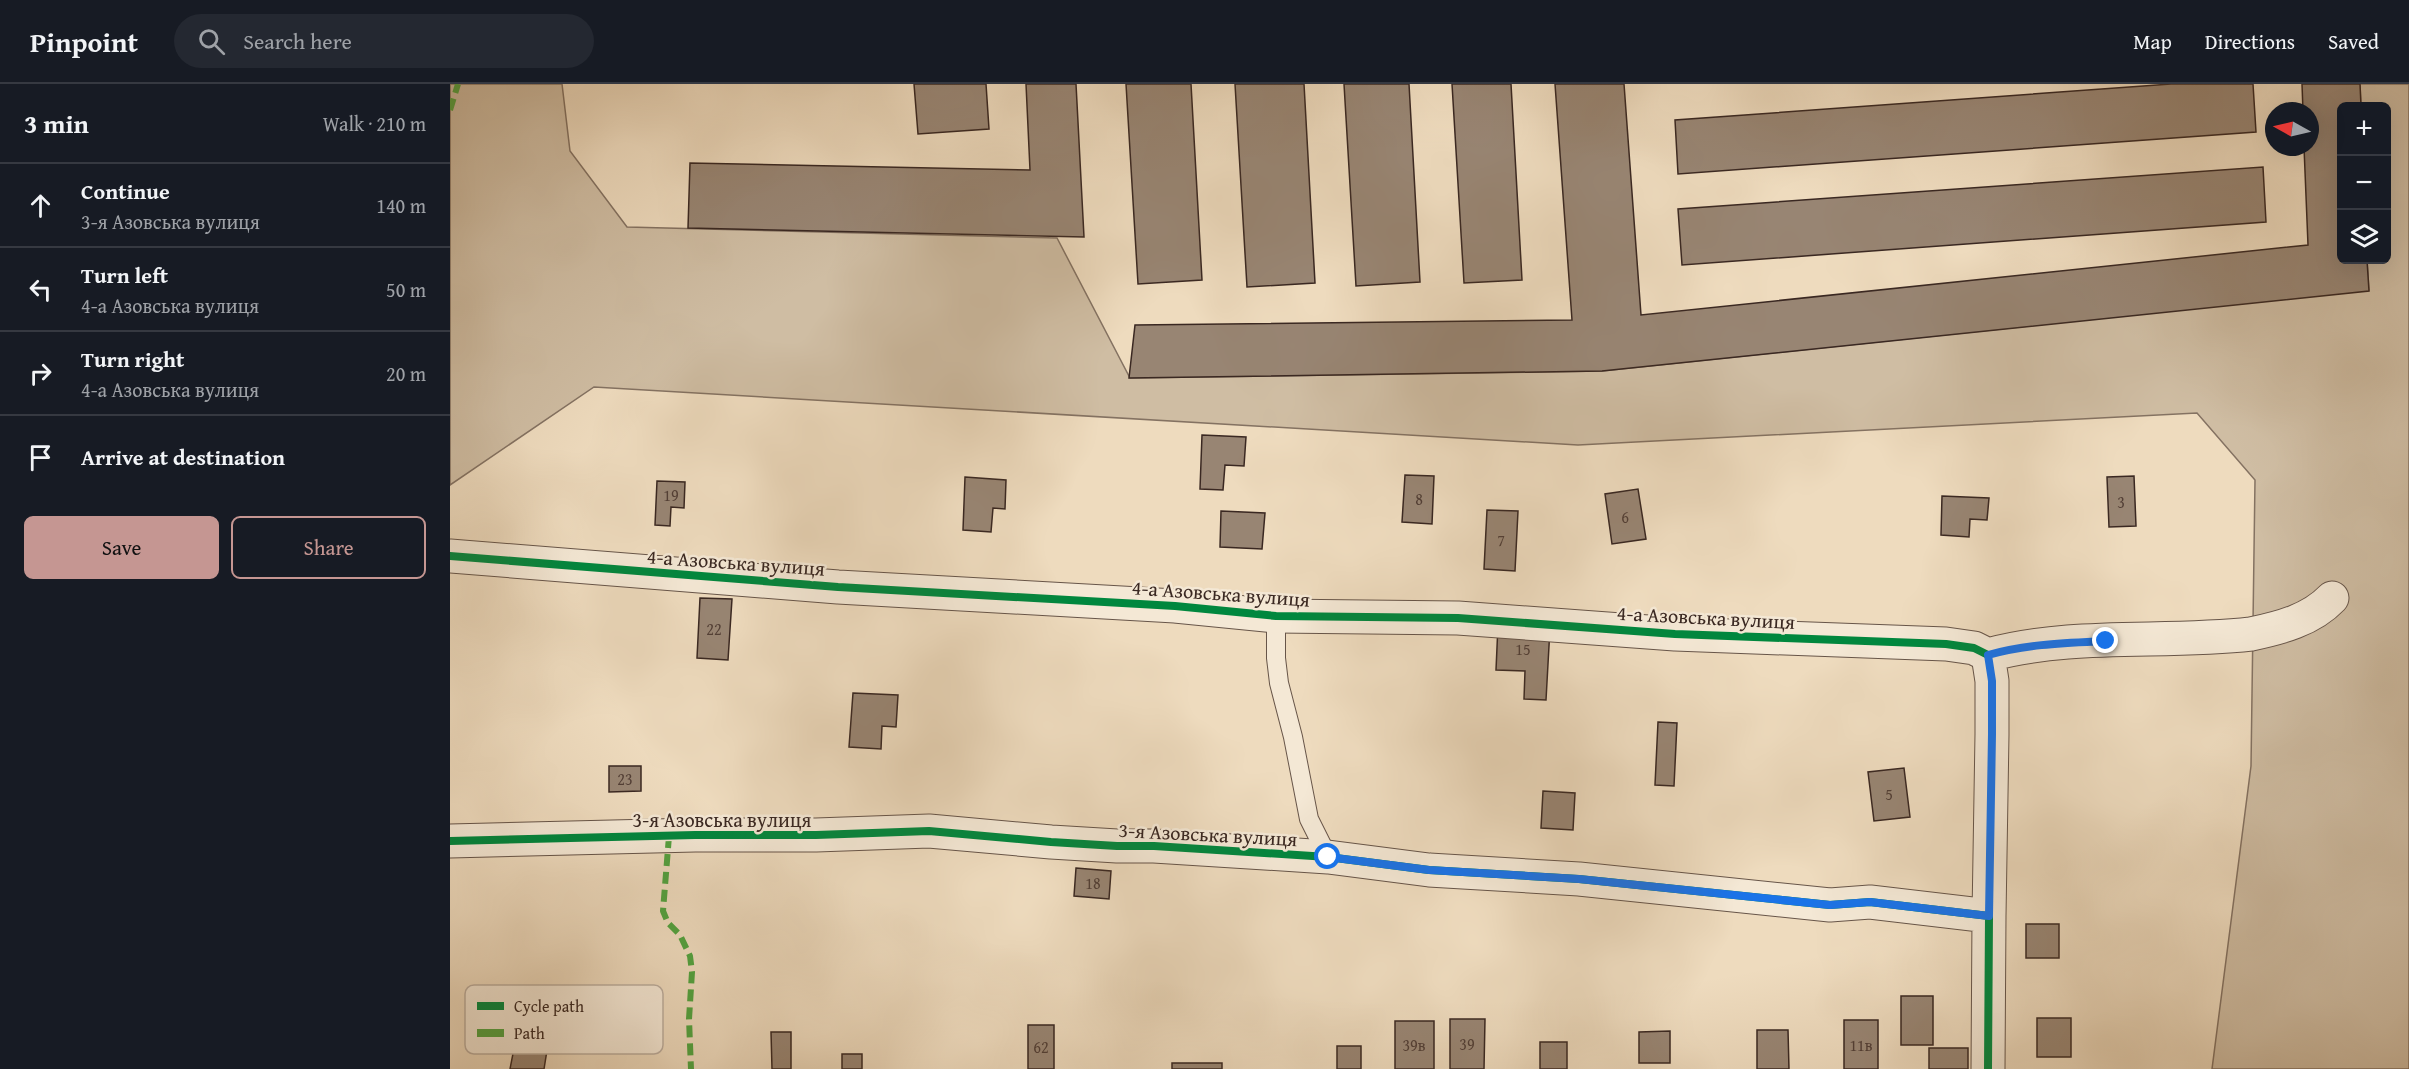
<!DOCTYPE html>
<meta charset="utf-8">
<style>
body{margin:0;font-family:"Gentium Book Plus",serif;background:#242831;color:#f1f3f6}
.controls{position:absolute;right:18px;top:18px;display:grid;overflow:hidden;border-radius:9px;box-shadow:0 6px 24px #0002}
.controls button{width:54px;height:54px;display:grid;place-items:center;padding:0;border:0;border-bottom:2px solid #363941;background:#171b24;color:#f1f3f6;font:30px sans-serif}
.compass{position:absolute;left:1815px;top:18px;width:54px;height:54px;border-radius:50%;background:#171b24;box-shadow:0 6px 24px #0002;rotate:278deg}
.stop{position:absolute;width:18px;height:18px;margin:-14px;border:4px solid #1a73e8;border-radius:50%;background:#fff}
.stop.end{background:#1a73e8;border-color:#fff;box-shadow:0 2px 6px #0008}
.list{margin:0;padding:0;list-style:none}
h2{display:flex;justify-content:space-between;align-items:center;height:78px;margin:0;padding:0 24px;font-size:26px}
h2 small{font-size:20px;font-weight:400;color:#9ea1a6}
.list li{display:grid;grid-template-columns:39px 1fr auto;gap:18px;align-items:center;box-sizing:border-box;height:84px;padding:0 24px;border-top:2px solid #363941}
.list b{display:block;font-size:22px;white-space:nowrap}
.list p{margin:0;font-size:20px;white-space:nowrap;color:#9ea1a6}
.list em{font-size:20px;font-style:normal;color:#9ea1a6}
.actions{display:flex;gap:12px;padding:18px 24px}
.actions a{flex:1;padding:14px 0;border:2px solid #c59692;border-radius:9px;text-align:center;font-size:21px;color:#c59692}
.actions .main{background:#c59692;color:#111}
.icon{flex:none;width:33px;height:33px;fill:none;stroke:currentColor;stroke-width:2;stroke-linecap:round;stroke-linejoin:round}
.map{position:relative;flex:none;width:1959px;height:985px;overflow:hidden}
header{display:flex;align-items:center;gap:36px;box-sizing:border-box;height:84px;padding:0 30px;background:#171b24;border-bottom:2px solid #363941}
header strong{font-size:28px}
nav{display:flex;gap:33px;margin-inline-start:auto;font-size:21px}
.search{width:420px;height:54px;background:#242831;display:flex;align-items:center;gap:15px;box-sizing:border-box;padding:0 21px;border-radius:33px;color:#9ea1a6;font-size:22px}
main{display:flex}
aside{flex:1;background:#171b24}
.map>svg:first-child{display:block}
.green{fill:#cfbda3;stroke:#847262;stroke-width:1.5}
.building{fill:#988573;stroke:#3a2822;stroke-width:1.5}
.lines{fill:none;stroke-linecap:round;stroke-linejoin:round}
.lane-casing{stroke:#675549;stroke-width:20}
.street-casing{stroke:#675549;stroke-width:35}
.lane{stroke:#f4e8d5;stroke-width:18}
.street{stroke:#f4e8d5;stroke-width:33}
.quiet{stroke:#54a341;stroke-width:6;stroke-dasharray:12 6;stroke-linecap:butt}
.cycleway-casing{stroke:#f4e8d5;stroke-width:11}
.cycleway{stroke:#00873e;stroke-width:8}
.route{stroke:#1a73e8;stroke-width:8}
.labels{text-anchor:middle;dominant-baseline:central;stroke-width:5;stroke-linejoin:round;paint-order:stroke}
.number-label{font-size:16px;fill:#523f36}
.street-label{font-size:20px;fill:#3a2822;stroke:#f4e8d5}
.key{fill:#f4e8d5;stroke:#bcae9f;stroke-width:1.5}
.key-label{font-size:16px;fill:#3a2822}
</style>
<header>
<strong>Pinpoint</strong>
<div class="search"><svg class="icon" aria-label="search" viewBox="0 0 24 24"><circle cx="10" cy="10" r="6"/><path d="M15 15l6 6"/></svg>Search here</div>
<nav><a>Map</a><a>Directions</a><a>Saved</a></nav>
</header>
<main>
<aside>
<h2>3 min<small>Walk · 210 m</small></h2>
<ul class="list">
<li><svg class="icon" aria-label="ahead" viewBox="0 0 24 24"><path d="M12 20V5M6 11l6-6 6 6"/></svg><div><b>Continue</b><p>3-я Азовська вулиця</p></div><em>140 m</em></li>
<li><svg class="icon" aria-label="left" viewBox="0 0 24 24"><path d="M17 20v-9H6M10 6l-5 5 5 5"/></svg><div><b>Turn left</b><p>4-а Азовська вулиця</p></div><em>50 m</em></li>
<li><svg class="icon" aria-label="right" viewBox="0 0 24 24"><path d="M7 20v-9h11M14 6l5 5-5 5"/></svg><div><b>Turn right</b><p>4-а Азовська вулиця</p></div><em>20 m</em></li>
<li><svg class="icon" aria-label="arrive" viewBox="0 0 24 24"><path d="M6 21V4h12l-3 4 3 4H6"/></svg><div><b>Arrive at destination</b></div></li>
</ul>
<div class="actions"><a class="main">Save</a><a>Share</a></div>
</aside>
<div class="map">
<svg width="1959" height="985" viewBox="0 0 1959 985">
<rect width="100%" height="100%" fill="#eedbbe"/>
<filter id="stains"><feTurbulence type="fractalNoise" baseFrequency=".00333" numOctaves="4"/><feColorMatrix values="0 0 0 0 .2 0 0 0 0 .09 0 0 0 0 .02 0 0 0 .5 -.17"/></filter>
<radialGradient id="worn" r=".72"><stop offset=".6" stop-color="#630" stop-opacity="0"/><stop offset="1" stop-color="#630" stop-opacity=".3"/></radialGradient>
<path class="green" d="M 0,0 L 112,0 L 120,67 L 177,143 L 607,154 L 680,294 L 1152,287 L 1919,206 L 1917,176 L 1936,176 L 1936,22 L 1911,22 L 1910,0 L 1959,0 L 1959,985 L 1762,985 L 1801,682 L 1805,396 L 1747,329 L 1128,361 L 144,303 L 0,401 Z"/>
<path class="building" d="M 464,0 L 536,0 L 539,45 L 468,50 Z
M 576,0 L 626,0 L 634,153 L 238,144 L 240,79 L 580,86 Z
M 676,0 L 741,0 L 752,196 L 688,200 Z
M 785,0 L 854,0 L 865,199 L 797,203 Z
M 894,0 L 959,0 L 970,198 L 906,202 Z
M 1002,0 L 1061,0 L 1072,196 L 1014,199 Z
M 1105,0 L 1174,0 L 1191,231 L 1858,161 L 1854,63 L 1860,63 L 1860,27 L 1853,27 L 1852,0 L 1910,0 L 1911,22 L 1892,22 L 1892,176 L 1917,176 L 1919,207 L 1152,287 L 679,294 L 685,241 L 1122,236 Z
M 1721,0 L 1803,0 L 1806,48 L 1228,90 L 1225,36 Z
M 1813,83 L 1816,138 L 1232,181 L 1228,125 Z
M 752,351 L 796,353 L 794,382 L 775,381 L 773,406 L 750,405 Z
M 955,391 L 984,392 L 982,440 L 952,438 Z
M 1684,392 L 1686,442 L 1659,443 L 1657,393 Z
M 515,393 L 556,396 L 555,425 L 543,424 L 541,448 L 513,446 Z
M 207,397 L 235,398 L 234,424 L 221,423 L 220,442 L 205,441 Z
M 1188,405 L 1196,455 L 1162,460 L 1155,410 Z
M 1492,412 L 1539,414 L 1537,436 L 1520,435 L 1519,453 L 1491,451 Z
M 1037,426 L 1068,427 L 1065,487 L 1034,485 Z
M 771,427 L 815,429 L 812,465 L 770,463 Z
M 250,514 L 282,515 L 278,576 L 247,574 Z
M 1048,541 L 1100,544 L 1096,616 L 1074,615 L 1075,587 L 1046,586 Z
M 403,609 L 448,611 L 446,643 L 432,642 L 431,665 L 399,663 Z
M 1208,638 L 1227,639 L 1224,702 L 1205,701 Z
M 159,682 L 191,682 L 191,707 L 159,708 Z
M 1454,684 L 1460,733 L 1424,737 L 1418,688 Z
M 1093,707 L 1125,709 L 1123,746 L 1091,744 Z
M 626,784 L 661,787 L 659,815 L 624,812 Z
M 1576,840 L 1609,840 L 1609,874 L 1576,874 Z
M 1451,912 L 1483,912 L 1483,961 L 1451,961 Z
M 1587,934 L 1621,934 L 1621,973 L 1587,973 Z
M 1000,935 L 1035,935 L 1034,985 L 1000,985 Z
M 1394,936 L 1428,936 L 1428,985 L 1394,985 Z
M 945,937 L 984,937 L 984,985 L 945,985 Z
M 578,941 L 604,941 L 604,985 L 578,985 Z
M 1307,946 L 1338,946 L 1339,985 L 1307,985 Z
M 1220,947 L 1220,979 L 1189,979 L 1189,948 Z
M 321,948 L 341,948 L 341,985 L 322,985 Z
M 66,954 L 98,960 L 94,985 L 60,985 Z
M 1090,958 L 1117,958 L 1117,985 L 1090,985 Z
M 887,962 L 911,962 L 911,985 L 887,985 Z
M 1479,964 L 1518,964 L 1518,985 L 1479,985 Z
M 392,970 L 412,970 L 412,985 L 392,985 Z
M 722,979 L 772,979 L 772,985 L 722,985 Z"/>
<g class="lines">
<g class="lane-casing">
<path id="lane" d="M 826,532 L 826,574 L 829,599 L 843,653 L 859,735 L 878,773"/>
</g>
<g class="street-casing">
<path id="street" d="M 0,472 L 388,503 L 725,522 L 826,532 L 1008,534 L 1225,550 L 1496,560 L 1524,564 L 1538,571
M 0,757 L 245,751 L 366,751 L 479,747 L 601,758 L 667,762 L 704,762 L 878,773 L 979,786 L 1129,795 L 1380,821 L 1420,818 L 1539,832 L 1538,985
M 1539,832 L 1542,650 L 1542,597 L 1538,571 C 1623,548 1714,560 1801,550 C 1830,544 1861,536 1882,514"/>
</g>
<use href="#lane" class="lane"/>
<use href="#street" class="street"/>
<path class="quiet" d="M 0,26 L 8,0
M 219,752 L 213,827 L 218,839 L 230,851 L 240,872 L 242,888 L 239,935 L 241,985"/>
<g class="cycleway-casing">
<path id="cycleway" d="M 0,472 L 388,503 L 725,522 L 826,532 L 1008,534 L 1225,550 L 1496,560 L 1524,564 L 1538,571
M 0,757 L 245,751 L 366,751 L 479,747 L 601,758 L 667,762 L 704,762 L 878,773 L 979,786 L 1129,795 L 1380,821 L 1420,818 L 1539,832 L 1538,985"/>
</g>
<use href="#cycleway" class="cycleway"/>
</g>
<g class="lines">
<path class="route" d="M 878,773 L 979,786 L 1129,795 L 1380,821 L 1420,818 L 1539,832 L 1542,650 L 1542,597 L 1538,571 C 1577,560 1616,559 1656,557"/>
</g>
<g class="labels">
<g class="number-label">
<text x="221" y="411">19</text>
<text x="969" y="415">8</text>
<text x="1671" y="418">3</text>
<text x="1175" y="433">6</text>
<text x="1051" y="456">7</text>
<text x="264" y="545">22</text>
<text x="1073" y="565">15</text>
<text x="175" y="695">23</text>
<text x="1439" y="710">5</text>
<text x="643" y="799">18</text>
<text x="1017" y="960">39</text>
<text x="964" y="961">39в</text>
<text x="1411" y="961">11в</text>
<text x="591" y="963">62</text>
</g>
<g class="street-label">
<text transform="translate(286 478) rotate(4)">4-а Азовська вулиця</text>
<text transform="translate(771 509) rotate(4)">4-а Азовська вулиця</text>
<text transform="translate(1256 533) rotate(3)">4-а Азовська вулиця</text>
<text x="272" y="735">3-я Азовська вулиця</text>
<text transform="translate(758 750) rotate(3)">3-я Азовська вулиця</text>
</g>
</g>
<rect x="15" y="901" width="198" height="69" rx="9" class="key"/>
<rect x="27" y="918" width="27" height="8" fill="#00873e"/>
<rect x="27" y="945" width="27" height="8" fill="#54a341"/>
<g class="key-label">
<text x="64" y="928">Cycle path</text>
<text x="64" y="955">Path</text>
</g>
<rect width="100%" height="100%" filter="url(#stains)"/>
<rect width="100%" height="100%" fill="url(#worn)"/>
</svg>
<div class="controls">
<button>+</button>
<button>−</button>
<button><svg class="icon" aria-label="layers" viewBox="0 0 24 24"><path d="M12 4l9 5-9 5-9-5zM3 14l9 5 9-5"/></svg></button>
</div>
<svg class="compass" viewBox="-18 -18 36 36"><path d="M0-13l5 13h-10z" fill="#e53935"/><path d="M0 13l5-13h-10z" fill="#9ea1a6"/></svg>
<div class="stop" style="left:878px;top:773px"></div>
<div class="stop end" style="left:1656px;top:557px"></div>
</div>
</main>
